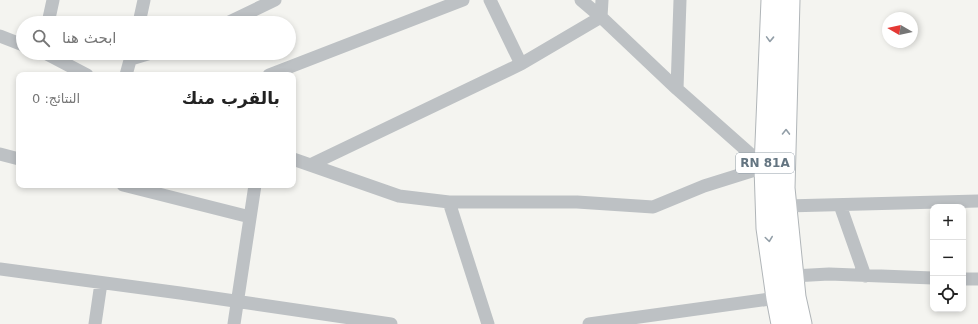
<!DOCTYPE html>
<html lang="ar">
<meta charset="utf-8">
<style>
body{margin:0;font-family:"DejaVu Sans",Cairo,sans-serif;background:#f2f2f2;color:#222;direction:rtl}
.controls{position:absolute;right:12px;bottom:12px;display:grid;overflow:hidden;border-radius:8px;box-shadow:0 2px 6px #0003}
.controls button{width:36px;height:36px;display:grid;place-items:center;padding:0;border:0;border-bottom:1px solid #e0e0e0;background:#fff;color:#222;font:20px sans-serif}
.compass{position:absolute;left:882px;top:12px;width:36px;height:36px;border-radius:50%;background:#fff;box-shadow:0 2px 6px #0003;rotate:279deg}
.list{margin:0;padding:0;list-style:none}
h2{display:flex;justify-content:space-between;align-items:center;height:52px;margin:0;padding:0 16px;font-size:17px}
h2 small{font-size:13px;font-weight:400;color:#767676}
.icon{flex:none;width:22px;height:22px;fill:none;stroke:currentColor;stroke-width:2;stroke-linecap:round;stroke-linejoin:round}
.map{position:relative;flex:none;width:978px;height:324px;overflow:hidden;direction:ltr}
.search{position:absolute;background:#fff;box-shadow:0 2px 6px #0003;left:16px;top:16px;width:280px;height:44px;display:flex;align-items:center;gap:10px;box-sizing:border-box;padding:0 14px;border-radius:22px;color:#767676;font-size:15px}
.panel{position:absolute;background:#fff;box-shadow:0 2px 6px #0003;left:16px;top:72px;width:280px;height:116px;border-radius:8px;direction:rtl}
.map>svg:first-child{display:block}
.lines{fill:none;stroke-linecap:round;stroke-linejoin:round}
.primary-casing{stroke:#b0b5b8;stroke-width:23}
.minor{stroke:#bdc1c4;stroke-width:13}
.primary{stroke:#fff;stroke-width:21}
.oneway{stroke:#929ea7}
.labels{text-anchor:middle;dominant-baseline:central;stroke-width:4;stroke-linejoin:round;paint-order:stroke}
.shield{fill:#fff;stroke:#929ea7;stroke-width:1}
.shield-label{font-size:12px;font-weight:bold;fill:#647581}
</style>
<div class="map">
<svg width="978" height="324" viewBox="0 0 978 324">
<rect width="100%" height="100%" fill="#f4f4f0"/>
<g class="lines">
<g class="primary-casing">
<path id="primary" d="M 772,0 L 765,167 L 767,228 L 777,298 L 782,324
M 789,0 L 784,188 L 795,297 L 801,324"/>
</g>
<path class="minor" d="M 581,0 L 601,17 L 677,89 L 765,167
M 48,23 L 53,0
M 139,23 L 144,0
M 227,23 L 275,0
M 0,36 L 23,45
M 45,53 L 87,75
M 131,59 L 151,53
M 521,64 L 601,17 L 602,0
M 126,75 L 132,53
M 269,75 L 463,0
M 677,89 L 680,0
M 0,154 L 19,159
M 293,159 L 399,196 L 449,202 L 577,202 L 653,207 L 704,186 L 765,167
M 310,165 L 521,64 L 490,0
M 123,185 L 250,217
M 449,202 L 488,324
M 840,205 L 865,276
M 780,207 L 786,206 L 978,201
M 0,269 L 180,293 L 391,324
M 793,276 L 829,274 L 933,278
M 963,279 L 978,279
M 95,324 L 101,283
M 234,324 L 255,185
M 589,324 L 777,298"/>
<use href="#primary" class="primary"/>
</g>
<defs><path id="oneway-chevron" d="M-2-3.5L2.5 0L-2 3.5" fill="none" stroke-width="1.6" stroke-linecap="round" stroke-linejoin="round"/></defs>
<g class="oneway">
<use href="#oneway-chevron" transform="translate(770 39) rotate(92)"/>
<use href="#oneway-chevron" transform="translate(786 132) rotate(-89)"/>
<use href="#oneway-chevron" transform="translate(769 239) rotate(82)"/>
</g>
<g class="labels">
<rect class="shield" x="736" y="153" width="58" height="20" rx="3"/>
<g class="shield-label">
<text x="765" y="163">RN 81A</text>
</g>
</g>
</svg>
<div class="controls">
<button>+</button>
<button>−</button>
<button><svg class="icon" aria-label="locate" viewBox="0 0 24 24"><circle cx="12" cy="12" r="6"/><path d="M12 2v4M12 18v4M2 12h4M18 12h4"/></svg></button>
</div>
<svg class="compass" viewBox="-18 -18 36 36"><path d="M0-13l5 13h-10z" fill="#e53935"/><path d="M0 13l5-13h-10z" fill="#767676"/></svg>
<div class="search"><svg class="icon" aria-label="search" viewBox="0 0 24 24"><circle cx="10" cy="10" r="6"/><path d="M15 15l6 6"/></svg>ابحث هنا</div>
<section class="panel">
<h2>بالقرب منك<small>النتائج: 0</small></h2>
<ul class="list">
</ul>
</section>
</div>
